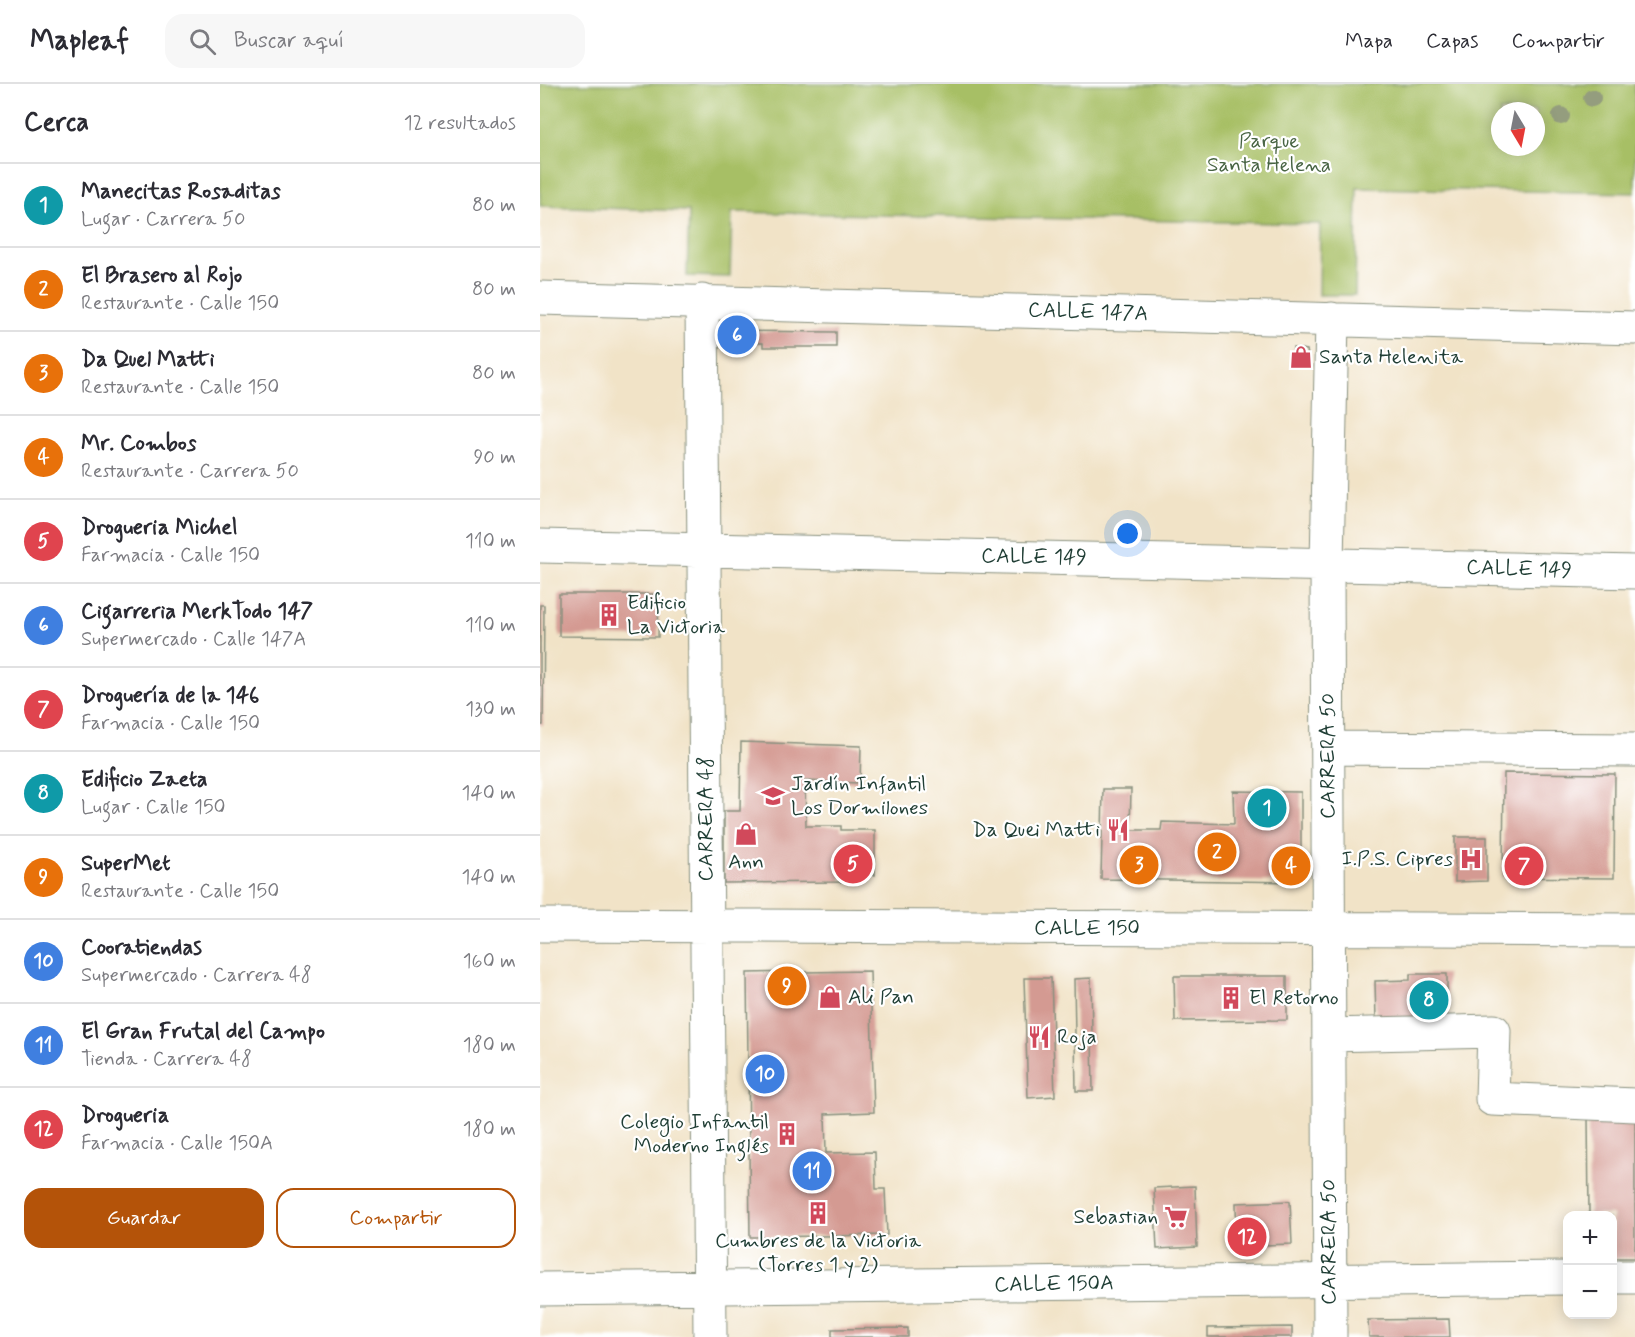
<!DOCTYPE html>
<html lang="es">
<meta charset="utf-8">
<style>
body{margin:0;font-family:Mynerve,sans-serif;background:#f7f7f7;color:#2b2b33}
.controls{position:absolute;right:18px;bottom:18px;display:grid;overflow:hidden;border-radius:12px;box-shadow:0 3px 15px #0003}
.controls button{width:54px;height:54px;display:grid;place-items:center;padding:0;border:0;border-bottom:2px solid #e1e1e2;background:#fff;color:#2b2b33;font:30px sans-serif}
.compass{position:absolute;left:951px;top:18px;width:54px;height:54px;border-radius:50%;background:#fff;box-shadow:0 3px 15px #0003;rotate:170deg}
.you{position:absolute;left:588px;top:450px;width:21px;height:21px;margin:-15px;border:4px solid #fff;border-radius:50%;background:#1a73e8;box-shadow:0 0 0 9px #1a73e833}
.badge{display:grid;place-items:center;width:39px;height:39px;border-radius:50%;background:#b45309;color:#fff;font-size:20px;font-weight:700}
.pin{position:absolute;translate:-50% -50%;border:3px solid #fff;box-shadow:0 2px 6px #0006}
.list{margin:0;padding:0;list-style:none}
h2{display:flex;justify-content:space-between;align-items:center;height:78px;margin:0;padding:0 24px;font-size:26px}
h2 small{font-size:20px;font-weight:400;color:#7c7c81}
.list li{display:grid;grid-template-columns:39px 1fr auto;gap:18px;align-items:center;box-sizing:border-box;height:84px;padding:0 24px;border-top:2px solid #e1e1e2}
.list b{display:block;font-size:22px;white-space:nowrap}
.list p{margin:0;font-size:20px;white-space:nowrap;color:#7c7c81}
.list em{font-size:20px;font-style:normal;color:#7c7c81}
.actions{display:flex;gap:12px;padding:18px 24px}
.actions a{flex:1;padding:14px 0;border:2px solid #b45309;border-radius:18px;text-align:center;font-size:21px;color:#b45309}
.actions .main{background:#b45309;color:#fff}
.icon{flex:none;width:33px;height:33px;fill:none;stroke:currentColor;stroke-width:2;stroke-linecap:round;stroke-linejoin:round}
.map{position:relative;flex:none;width:1095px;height:1253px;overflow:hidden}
header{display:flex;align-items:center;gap:36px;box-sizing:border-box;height:84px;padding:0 30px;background:#fff;border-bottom:2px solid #e1e1e2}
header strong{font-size:28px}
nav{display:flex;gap:33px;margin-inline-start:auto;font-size:21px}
.search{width:420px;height:54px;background:#f7f7f7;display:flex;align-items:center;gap:15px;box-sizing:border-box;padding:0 21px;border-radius:18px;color:#7c7c81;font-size:22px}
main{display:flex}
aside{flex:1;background:#fff}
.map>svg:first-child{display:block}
.green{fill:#a7bf65;stroke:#637e4c;stroke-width:1.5;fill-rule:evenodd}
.building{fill:#d49a92}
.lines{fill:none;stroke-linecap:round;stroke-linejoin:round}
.minor-casing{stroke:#88907e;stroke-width:35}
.minor{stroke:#fff;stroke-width:33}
.tree{fill:#949d7e}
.labels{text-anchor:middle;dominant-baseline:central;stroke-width:4.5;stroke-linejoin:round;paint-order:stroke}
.park-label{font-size:21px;fill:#486443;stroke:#fff}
.street-label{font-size:21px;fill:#1f3d34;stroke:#fff}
.poi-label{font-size:21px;fill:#1f3d34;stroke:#fff;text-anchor:start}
</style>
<header>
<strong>Mapleaf</strong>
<div class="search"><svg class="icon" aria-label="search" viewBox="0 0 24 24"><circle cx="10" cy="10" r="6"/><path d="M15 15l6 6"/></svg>Buscar aquí</div>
<nav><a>Mapa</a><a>Capas</a><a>Compartir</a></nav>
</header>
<main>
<aside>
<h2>Cerca<small>12 resultados</small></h2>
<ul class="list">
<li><span class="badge" style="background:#0f9aa8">1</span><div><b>Manecitas Rosaditas</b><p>Lugar · Carrera 50</p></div><em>80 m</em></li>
<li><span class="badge" style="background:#e8710a">2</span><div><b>El Brasero al Rojo</b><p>Restaurante · Calle 150</p></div><em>80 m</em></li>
<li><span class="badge" style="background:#e8710a">3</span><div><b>Da Quel Matti</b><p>Restaurante · Calle 150</p></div><em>80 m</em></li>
<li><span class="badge" style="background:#e8710a">4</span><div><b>Mr. Combos</b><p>Restaurante · Carrera 50</p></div><em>90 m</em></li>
<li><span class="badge" style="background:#e0444e">5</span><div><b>Drogueria Michel</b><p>Farmacia · Calle 150</p></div><em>110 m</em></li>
<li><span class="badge" style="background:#3f7fe0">6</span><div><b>Cigarreria MerkTodo 147</b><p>Supermercado · Calle 147A</p></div><em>110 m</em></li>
<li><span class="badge" style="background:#e0444e">7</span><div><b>Droguería de la 146</b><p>Farmacia · Calle 150</p></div><em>130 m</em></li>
<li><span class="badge" style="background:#0f9aa8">8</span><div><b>Edificio Zaeta</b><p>Lugar · Calle 150</p></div><em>140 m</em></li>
<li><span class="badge" style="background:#e8710a">9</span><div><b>SuperMet</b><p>Restaurante · Calle 150</p></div><em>140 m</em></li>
<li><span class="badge" style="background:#3f7fe0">10</span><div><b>Cooratiendas</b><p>Supermercado · Carrera 48</p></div><em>160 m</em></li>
<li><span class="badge" style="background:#3f7fe0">11</span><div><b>El Gran Frutal del Campo</b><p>Tienda · Carrera 48</p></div><em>180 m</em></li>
<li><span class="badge" style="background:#e0444e">12</span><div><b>Drogueria</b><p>Farmacia · Calle 150A</p></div><em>180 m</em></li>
</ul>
<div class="actions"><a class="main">Guardar</a><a>Compartir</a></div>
</aside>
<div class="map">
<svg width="1095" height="1253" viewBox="0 0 1095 1253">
<rect width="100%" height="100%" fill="#fff"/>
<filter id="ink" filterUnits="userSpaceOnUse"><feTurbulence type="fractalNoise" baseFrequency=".0167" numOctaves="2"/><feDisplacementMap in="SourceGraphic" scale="12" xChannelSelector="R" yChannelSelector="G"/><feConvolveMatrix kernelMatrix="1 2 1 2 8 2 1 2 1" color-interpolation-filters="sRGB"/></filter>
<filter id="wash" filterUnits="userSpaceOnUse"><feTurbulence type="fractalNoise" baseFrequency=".008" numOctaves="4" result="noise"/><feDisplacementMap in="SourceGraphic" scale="24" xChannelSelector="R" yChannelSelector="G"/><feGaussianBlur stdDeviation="1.35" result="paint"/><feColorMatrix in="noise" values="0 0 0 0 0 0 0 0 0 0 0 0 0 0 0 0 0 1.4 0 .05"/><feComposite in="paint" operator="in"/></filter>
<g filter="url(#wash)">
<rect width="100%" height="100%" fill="#f1e3c7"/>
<path class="green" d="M 0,0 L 1095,0 L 1095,109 L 817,104 L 815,211 L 779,211 L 780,140 L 192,128 L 190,193 L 147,192 L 149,127 L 0,122 ZM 960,27 L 996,27 L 996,63 L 960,63 Z"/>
<g id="blocks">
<path class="building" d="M 188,247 L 296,248 L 296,263 L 223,263 L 223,259 L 188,259 Z
M 753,264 L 767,266 L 769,277 L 753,277 Z
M 19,510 L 119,510 L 118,553 L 19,552 Z
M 0,521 L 4,521 L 3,641 L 0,641 Z
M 201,658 L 321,662 L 320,699 L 265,697 L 266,742 L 301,742 L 301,746 L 335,746 L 335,791 L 301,791 L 301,798 L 184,799 L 184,727 L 200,727 Z
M 964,689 L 1075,690 L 1074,794 L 963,793 Z
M 563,705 L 591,705 L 590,746 L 621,746 L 622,738 L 694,740 L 693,707 L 761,708 L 761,798 L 561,795 Z
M 915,753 L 947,753 L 947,797 L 915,798 Z
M 330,887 L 334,1028 L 285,1030 L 286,1069 L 335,1068 L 336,1105 L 345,1105 L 347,1151 L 210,1153 L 207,889 Z
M 870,890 L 907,890 L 907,936 L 836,937 L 835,897 L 870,896 Z
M 634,892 L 747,892 L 747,936 L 635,937 Z
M 484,894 L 511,894 L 515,1012 L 488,1014 Z
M 551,894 L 553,1007 L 536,1007 L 534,895 Z
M 1095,1031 L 1095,1174 L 1072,1174 L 1072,1131 L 1049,1131 L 1048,1032 Z
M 655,1102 L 657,1163 L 617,1165 L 614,1104 Z
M 750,1117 L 752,1160 L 697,1162 L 696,1119 Z
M 909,1235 L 910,1253 L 829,1253 L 828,1236 Z
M 752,1243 L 752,1253 L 668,1253 L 668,1244 Z
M 368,1244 L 368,1253 L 292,1253 L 292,1245 Z"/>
</g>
</g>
<g filter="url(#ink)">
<use href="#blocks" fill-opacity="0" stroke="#88907e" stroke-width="1.5"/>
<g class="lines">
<g class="minor-casing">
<path id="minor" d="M 0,214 L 1095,244
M 162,217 L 170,1253
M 0,462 L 1095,488
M 788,664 L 1095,666
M 0,841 L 1095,846
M 789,951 L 954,947 L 952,1015 L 1095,1021
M 1072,1193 L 1095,1193
M 0,1205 L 1028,1194
M 790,1253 L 787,480 L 792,235"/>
</g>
<use href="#minor" class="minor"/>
</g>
<g class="tree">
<circle cx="1052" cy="14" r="9"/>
<circle cx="1021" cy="32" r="9"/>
</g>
</g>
<defs>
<g id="shop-bare" transform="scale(1.8)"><path d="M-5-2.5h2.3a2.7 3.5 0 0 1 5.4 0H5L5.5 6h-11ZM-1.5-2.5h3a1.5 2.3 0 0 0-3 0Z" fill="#d1495b" stroke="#fff" stroke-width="2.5" paint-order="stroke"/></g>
<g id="building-bare" transform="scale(1.8)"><path d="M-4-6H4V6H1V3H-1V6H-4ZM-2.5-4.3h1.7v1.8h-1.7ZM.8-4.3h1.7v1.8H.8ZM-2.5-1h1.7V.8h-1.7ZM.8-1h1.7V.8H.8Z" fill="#d1495b" stroke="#fff" stroke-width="2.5" paint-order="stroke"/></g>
<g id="school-bare" transform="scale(1.8)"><path d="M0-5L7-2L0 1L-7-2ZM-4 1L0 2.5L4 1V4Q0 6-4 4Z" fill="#d1495b" stroke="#fff" stroke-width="2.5" paint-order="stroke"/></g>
<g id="restaurant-bare" transform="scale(1.8)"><path d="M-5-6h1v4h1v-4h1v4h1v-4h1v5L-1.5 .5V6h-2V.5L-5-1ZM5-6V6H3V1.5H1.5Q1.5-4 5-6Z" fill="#d1495b" stroke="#fff" stroke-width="2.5" paint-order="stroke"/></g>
<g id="hospital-bare" transform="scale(1.8)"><path d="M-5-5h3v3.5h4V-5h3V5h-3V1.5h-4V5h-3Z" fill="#d1495b" stroke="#fff" stroke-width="2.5" paint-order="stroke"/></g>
<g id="supermarket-bare" transform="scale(1.8)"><path d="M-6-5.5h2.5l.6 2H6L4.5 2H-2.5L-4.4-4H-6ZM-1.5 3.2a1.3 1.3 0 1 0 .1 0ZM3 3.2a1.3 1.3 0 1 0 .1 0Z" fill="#d1495b" stroke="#fff" stroke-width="2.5" paint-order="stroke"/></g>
</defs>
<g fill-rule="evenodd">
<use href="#shop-bare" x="761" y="273"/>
<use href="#building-bare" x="69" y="531"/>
<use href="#school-bare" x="233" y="712"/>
<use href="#restaurant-bare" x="578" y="746"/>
<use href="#shop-bare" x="206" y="750"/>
<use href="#hospital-bare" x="931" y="775"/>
<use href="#shop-bare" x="290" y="913"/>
<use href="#building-bare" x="691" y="914"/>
<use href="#restaurant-bare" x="499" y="953"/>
<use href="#building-bare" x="247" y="1050"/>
<use href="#building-bare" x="278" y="1129"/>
<use href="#supermarket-bare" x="636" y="1133"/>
</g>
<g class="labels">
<g class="park-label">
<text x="729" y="57">Parque<tspan x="729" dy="24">Santa Helena</tspan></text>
</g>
<g class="street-label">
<text transform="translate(548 228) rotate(2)">CALLE 147A</text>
<text transform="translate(494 473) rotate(1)">CALLE 149</text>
<text transform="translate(979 485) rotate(2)">CALLE 149</text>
<text transform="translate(788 672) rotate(-90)">CARRERA 50</text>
<text transform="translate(166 735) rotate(-90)">CARRERA 48</text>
<text x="547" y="844">CALLE 150</text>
<text transform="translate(789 1158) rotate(-90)">CARRERA 50</text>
<text transform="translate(514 1200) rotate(-1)">CALLE 150A</text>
</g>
<g class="poi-label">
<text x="779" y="273">Santa Helenita</text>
<text x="87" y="519">Edificio<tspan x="87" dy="24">La Victoria</tspan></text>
<text x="251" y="700">Jardín Infantil<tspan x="251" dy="24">Los Dormilones</tspan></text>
<text x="560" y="746" text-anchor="end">Da Quei Matti</text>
<text x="913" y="775" text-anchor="end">I.P.S. Cipres</text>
<text x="206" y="778" text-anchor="middle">Ann</text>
<text x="308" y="913">Ali Pan</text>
<text x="709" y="914">El Retorno</text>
<text x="517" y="953">Roja</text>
<text x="229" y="1038" text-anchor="end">Colegio Infantil<tspan x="229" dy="24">Moderno Inglés</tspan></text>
<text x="618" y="1133" text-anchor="end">Sebastian</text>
<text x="278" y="1157" text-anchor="middle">Cumbres de la Victoria<tspan x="278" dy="24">(Torres 1 y 2)</tspan></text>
</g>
</g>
</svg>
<div class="controls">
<button>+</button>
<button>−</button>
</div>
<svg class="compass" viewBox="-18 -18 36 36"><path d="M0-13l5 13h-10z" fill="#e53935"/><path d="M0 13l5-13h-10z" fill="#7c7c81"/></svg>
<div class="you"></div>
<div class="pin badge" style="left:727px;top:724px;background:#0f9aa8">1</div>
<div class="pin badge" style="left:677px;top:768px;background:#e8710a">2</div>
<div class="pin badge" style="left:599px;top:781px;background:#e8710a">3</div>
<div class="pin badge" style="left:751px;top:782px;background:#e8710a">4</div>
<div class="pin badge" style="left:313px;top:780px;background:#e0444e">5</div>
<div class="pin badge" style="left:197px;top:251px;background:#3f7fe0">6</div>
<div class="pin badge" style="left:984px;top:782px;background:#e0444e">7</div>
<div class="pin badge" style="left:889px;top:916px;background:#0f9aa8">8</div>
<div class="pin badge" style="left:247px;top:902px;background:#e8710a">9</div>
<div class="pin badge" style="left:225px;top:990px;background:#3f7fe0">10</div>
<div class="pin badge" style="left:272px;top:1087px;background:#3f7fe0">11</div>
<div class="pin badge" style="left:707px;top:1153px;background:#e0444e">12</div>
</div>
</main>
